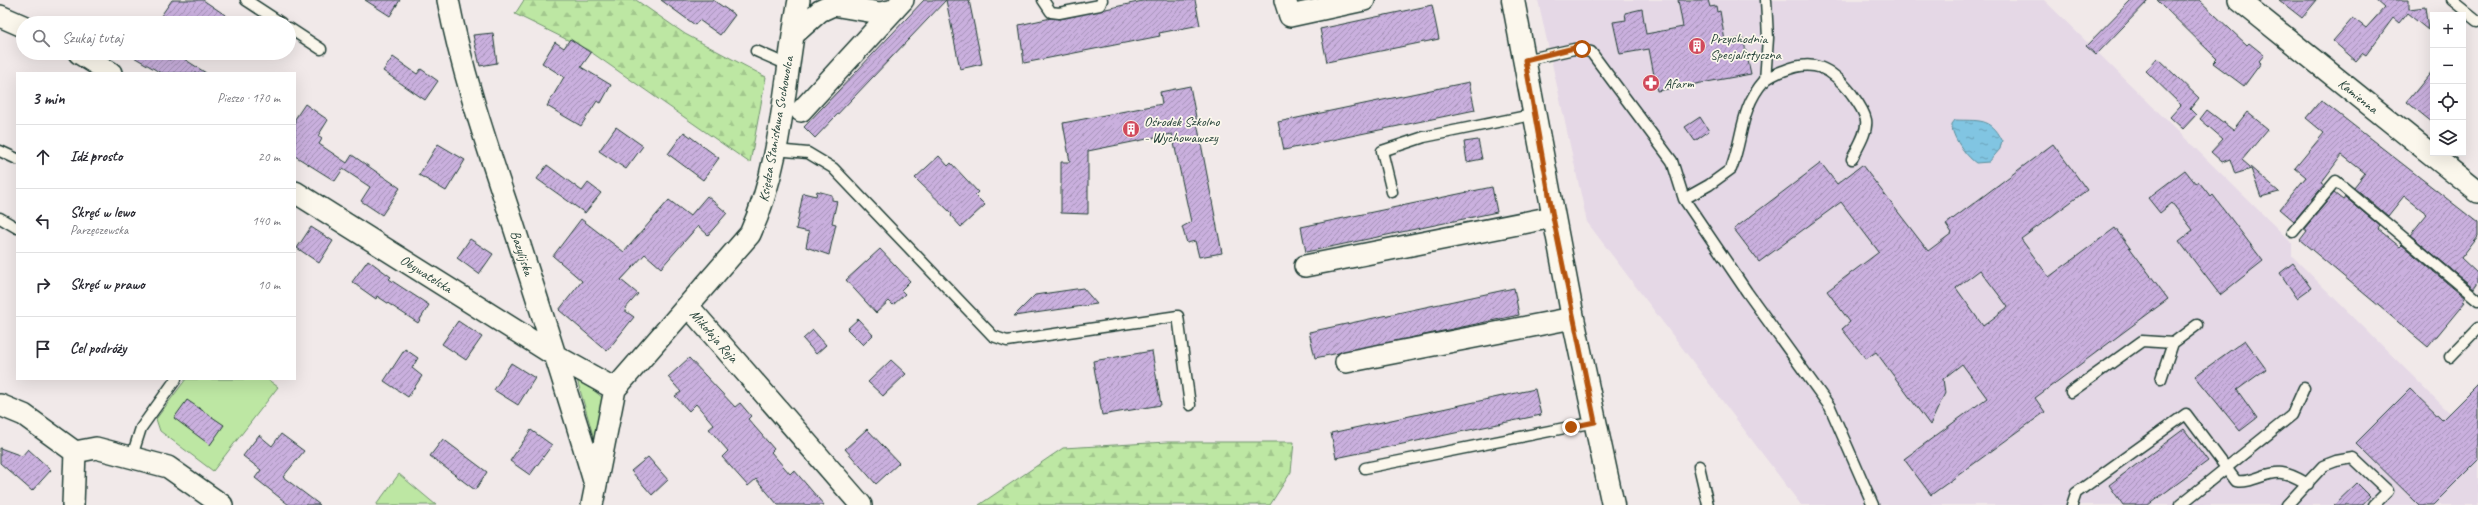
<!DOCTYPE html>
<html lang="pl">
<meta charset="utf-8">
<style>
body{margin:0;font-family:Caveat,sans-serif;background:#f2f2f3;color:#2b2b33}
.controls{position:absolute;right:12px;top:12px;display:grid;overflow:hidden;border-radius:0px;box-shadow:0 4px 16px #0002}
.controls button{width:36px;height:36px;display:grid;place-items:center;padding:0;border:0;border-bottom:1px solid #e1e1e2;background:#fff;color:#2b2b33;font:20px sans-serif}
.stop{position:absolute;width:12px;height:12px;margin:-9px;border:3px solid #b45309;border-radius:50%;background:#fff}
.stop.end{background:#b45309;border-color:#fff;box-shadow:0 1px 4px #0008}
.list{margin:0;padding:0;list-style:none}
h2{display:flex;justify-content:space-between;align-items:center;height:52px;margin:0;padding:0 16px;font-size:17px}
h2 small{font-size:13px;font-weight:400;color:#7c7c81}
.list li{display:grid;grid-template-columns:26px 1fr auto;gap:12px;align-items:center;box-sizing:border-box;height:64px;padding:0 16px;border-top:1px solid #e1e1e2}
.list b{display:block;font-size:15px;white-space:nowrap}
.list p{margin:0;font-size:13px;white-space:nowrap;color:#7c7c81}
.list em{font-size:13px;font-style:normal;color:#7c7c81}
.icon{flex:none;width:22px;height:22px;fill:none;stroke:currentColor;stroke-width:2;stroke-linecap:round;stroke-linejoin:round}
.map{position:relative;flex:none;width:2478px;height:505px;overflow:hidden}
.search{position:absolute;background:#fff;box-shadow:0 4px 16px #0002;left:16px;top:16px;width:280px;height:44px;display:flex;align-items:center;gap:10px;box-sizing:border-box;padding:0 14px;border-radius:22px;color:#7c7c81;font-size:15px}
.panel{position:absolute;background:#fff;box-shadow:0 4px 16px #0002;left:16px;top:72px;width:280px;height:308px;border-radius:0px}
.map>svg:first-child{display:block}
.built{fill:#e5d8e6}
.grass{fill:#bde7a3;stroke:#6e926c}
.forest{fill:url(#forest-firs);stroke:#6e926c}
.water{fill:url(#water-ripples);stroke:#5a8f9c}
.building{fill:url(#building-hatch);stroke:#1f3d34;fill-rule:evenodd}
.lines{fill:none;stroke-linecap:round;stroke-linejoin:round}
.lane-casing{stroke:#1f3d34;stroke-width:13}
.street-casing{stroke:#1f3d34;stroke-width:24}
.secondary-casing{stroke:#1f3d34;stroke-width:25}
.lane{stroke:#fbf7ec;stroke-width:10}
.street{stroke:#fbf7ec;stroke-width:21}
.secondary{stroke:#fbf7ec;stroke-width:22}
.route{stroke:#b45309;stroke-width:5}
.labels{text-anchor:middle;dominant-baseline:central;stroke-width:3.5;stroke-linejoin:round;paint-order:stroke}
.poi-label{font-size:14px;fill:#1f3d34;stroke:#fbf7ec;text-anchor:start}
.street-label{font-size:14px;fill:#1f3d34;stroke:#fbf7ec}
</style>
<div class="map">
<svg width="2478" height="505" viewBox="0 0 2478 505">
<defs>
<pattern id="forest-firs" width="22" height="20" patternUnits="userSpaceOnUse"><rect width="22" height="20" fill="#bde7a3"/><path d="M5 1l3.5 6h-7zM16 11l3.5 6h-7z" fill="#a2c78d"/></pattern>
<pattern id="water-ripples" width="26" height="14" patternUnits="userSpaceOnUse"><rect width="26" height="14" fill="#81c5e2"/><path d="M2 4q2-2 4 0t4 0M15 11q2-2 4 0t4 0" fill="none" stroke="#69a1b8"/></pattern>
<pattern id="building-hatch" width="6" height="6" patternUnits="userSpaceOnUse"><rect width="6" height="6" fill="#cab0de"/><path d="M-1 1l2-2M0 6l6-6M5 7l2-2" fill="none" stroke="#a390b5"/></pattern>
</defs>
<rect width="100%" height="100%" fill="#f1e9e9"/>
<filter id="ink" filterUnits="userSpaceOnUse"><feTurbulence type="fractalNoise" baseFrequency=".025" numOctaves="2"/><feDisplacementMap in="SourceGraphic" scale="8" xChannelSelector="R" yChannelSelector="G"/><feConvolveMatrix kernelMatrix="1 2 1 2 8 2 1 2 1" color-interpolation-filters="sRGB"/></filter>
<g filter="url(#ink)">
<path class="built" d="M 1538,0 L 2044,0 L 2292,243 L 2292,256 L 2478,441 L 2478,505 L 1801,505 L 1587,222 Z"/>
<path class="grass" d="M 576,376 L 603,398 L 595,442 Z
M 186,379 L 267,379 L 278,387 L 213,471 L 160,431 L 156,419 Z
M 399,474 L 436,505 L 376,505 Z"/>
<path class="forest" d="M 524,0 L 636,0 L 685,34 L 766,77 L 750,163 L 588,50 L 515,14 Z
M 1167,442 L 1294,442 L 1291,472 L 1270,505 L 979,505 L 1063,448 Z"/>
<path class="water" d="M 1955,120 C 1978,121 1991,117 2002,140 L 2000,149 L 1989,162 L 1976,163 C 1966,156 1951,136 1952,124 Z"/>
<path class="building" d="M 172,0 L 203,0 L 237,23 L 156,23 Z
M 365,0 L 400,0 L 390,16 Z
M 661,0 L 713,0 L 735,15 L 720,35 L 699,20 L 695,25 Z
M 924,0 L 969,0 L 982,64 L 960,69 L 946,0 L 815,138 L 804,127 Z
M 1147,0 L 1195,0 L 1200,25 L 1159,33 L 1160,36 L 1024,63 L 1019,25 L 1051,18 L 1060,19 Z
M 1678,0 L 1708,0 L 1710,7 L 1716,6 L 1717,12 L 1720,11 L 1725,41 L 1743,38 L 1751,74 L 1657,91 L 1649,49 L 1620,54 L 1613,22 L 1626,20 L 1625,13 L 1642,9 L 1646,34 L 1683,27 Z
M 2131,0 L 2149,0 L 2096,55 L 2086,46 Z
M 2157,0 L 2199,0 L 2247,45 L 2249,43 L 2264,55 L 2259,61 L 2261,63 L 2244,86 L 2213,63 L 2217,59 Z
M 2279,0 L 2317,0 L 2302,18 Z
M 2375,0 L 2409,0 L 2409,9 L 2425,7 L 2428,30 L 2407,13 L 2399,23 L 2393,18 L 2366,55 L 2363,53 L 2356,61 L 2333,41 L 2353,18 L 2366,28 L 2384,8 Z
M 1432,5 L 1439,39 L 1327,62 L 1320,29 Z
M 493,33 L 497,63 L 480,66 L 473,35 Z
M 570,39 L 591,53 L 581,67 L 611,85 L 601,103 L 597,101 L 581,126 L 547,106 L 564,77 L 542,63 L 555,42 L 564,48 Z
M 127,53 L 157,53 L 170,60 L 175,53 L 206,73 L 161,73 Z
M 393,57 L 417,74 L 421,69 L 438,81 L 425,100 L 383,71 Z
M 2157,58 L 2199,98 L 2190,109 L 2196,115 L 2183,129 L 2170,117 L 2181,105 L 2146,71 Z
M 2433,70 L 2433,123 L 2407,102 Z
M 1469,82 L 1475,110 L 1284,150 L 1278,122 Z
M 1190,86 L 1222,253 L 1199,257 L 1195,241 L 1187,243 L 1182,227 L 1191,222 L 1172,134 L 1088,151 L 1088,214 L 1061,213 L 1061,162 L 1070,162 L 1063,123 L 1162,104 L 1160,92 Z
M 2321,100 L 2478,223 L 2478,236 L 2461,258 L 2478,274 L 2478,282 L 2474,288 L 2410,235 L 2427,214 L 2404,196 L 2388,216 L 2354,187 L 2365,173 L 2342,155 L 2321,183 L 2324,185 L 2294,221 L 2280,209 L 2306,177 L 2295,168 L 2324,133 L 2306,118 Z
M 305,104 L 328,120 L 318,136 L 322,139 L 319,144 L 347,163 L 352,155 L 400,188 L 382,215 L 361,201 L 370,187 L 343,169 L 335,181 L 295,156 L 295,119 Z
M 2207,110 L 2233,130 L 2247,112 L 2268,129 L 2242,160 L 2279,192 L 2261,197 L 2251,169 L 2235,174 L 2230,159 L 2222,162 L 2211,152 L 2223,139 L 2200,119 Z
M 1700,117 L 1709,131 L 1695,141 L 1685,127 Z
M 616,127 L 643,146 L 626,169 L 599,151 Z
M 684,132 L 719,158 L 703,180 L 668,154 Z
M 1478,140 L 1482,159 L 1467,162 L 1464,142 Z
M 438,144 L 465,160 L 446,191 L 419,175 Z
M 2053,144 L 2087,190 L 2021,239 L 2049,277 L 2115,228 L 2168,299 L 2035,398 L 2045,412 L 1931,495 L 1904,459 L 1987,398 L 1962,364 L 1943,379 L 1945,393 L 1930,425 L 1876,352 L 1866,359 L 1842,329 L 1850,322 L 1827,291 L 1879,252 L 1841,202 L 1759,262 L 1734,229 L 1821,163 L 1837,184 L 1862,165 L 1928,251 L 1952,233 L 1946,224 ZM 1980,270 L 2008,307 L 1983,326 L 1956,288 Z
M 939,156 L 948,166 L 951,163 L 978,192 L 975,195 L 985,205 L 961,227 L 951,216 L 952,214 L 915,178 Z
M 547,165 L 582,191 L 588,183 L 601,193 L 585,213 L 537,179 Z
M 2185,170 L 2196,184 L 2199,182 L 2211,197 L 2213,195 L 2263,261 L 2220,295 L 2179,241 L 2193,230 L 2172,203 L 2160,213 L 2148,198 Z
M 1492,187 L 1497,212 L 1306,252 L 1301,227 Z
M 817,191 L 832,195 L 832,200 L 837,201 L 832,223 L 836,224 L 829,255 L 806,247 L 809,232 L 796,229 L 803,193 L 816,196 Z
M 2334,193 L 2343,200 L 2345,197 L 2380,226 L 2378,229 L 2400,247 L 2402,245 L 2465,298 L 2463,301 L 2465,302 L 2428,347 L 2300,240 L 2307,231 L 2304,229 Z
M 707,196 L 727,213 L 708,235 L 698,226 L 661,268 L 645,254 L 621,280 L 638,294 L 624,310 L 634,317 L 607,351 L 559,310 L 582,281 L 553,256 L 581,219 L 624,252 L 669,200 L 690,216 Z
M 311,227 L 333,241 L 319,263 L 297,248 Z
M 470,239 L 493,254 L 479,274 L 457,258 Z
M 880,249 L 910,281 L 901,290 L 905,294 L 893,305 L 889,301 L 876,313 L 846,280 Z
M 368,260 L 391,277 L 389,279 L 429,305 L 418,323 L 377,296 L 376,299 L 352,282 Z
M 2293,263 L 2311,288 L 2297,298 L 2280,273 Z
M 1083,288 L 1097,304 L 1014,316 L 1035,295 Z
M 1514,288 L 1519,315 L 1315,358 L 1309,332 Z
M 858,319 L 873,335 L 863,345 L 847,329 Z
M 458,321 L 482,337 L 466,360 L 442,344 Z
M 813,330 L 826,345 L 816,354 L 803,339 Z
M 2245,340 L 2266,369 L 2237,390 L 2257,418 L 2240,431 L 2195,376 Z
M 405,349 L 418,358 L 412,368 L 422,376 L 408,397 L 384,381 Z
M 1152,351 L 1161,405 L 1102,415 L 1093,361 Z
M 689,358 L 735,407 L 740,403 L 751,416 L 748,419 L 774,449 L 771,452 L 790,474 L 794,470 L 824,505 L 778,505 L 756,479 L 748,486 L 722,457 L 728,451 L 709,429 L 714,425 L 696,404 L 689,411 L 675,396 L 681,392 L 668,377 Z
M 891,360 L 906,374 L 883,396 L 868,382 Z
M 511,363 L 535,378 L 518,405 L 494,390 Z
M 2478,384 L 2478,460 L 2433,505 L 2419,505 L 2356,443 L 2410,389 L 2442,420 Z
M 1535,389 L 1541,415 L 1336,458 L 1331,433 Z
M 187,400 L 224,425 L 210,445 L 174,418 Z
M 867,429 L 899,463 L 876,484 L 845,449 Z
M 2184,429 L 2208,461 L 2148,505 L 2123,505 L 2109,485 Z
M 531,430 L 552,445 L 530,475 L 510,461 Z
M 281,434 L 304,451 L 283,477 L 320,505 L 289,505 L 255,478 L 261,470 L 243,456 L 259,435 L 272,446 Z
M 443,439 L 487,472 L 475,490 L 430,456 Z
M 0,448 L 22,456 L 28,449 L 51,470 L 32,491 L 0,463 Z
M 648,457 L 668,480 L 652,495 L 631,471 Z
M 2357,483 L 2370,496 L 2362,505 L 2334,505 Z"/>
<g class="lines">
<g class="lane-casing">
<path id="lane" d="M 246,0 L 281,23
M 1043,0 L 1051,12 L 1059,13 L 1100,5 L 1102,0
M 2452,0 L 2478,21
M 289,28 L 321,49
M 756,51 L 788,65
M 1525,60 L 1574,49 L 1591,52 L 1672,161 L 1684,199 L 1747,292 L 1830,407 L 1873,505
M 1765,81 L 1768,38 L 1766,0
M 775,150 L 808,153 L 833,168 L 993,336 L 1007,341 L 1178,316 L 1190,405
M 0,151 L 17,159
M 1392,192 L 1382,151 L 1424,137 L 1536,114
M 1684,199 L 1709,185 L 1731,169 C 1743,139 1740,108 1764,81 C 1769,77 1777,73 1783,71 C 1814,58 1831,68 1851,93 C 1856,100 1864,110 1866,120 C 1868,132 1857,148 1852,159
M 0,218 L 17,228
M 2293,232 L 2336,181 L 2478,300
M 2173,343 L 2197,325
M 2450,357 L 2478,328
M 2071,392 L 2142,341 L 2173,343 L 2161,379
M 132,456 L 141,428 L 176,379
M 1699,466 L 1708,505
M 1365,468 L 1595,422
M 2072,505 L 2076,493 L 2186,414 L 2236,481 C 2252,484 2266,471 2282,473 C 2291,474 2299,479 2308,484
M 2180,505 L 2292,415 L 2304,388
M 2287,505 L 2323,466 L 2336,461 L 2353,458 L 2388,491 L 2374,505"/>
</g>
<g class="street-casing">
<path id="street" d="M 448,0 C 463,78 490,154 515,230 C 542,314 569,397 594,481
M 1285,0 L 1290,16 L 1364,0
M 2239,0 L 2478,192
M 0,16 L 23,26
M 793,35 L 820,11 L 833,5 L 880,13 L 894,10
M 79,53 L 111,73
M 801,111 L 903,0
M 295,192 L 556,356 L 615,389
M 1305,266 L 1553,217
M 688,306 L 861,505
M 1346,362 L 1573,318
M 0,405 L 24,415 L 75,452 L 73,505
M 75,452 L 96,448 L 168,467 L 222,505
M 592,505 L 615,389 L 750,234 C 783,162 784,77 799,0"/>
</g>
<g class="secondary-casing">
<path id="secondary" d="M 1513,0 L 1573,318 L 1613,505"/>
</g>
<use href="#lane" class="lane"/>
<use href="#street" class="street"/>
<use href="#secondary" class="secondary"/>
</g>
</g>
<g class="lines" filter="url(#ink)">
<path class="route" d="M 1571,427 L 1595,422 L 1553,217 L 1525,60 L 1574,48 L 1582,49"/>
</g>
<defs>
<g id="building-disc" transform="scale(0.9)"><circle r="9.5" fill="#d1495b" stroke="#fbf7ec"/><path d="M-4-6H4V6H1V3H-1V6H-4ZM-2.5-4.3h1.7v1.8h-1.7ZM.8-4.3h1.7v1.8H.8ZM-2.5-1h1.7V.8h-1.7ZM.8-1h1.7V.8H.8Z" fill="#fff"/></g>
<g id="pharmacy-disc" transform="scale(0.9)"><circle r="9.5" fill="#d1495b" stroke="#fbf7ec"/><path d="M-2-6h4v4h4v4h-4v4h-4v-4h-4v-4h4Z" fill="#fff"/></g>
</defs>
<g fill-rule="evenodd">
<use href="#building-disc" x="1697" y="46"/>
<use href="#pharmacy-disc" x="1651" y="83"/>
<use href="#building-disc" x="1131" y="129"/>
</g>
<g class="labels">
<g class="poi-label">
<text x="1710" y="38">Przychodnia<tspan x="1710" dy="16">Specjalistyczna</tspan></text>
<text x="1664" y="83">Afarm</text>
<text x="1144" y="121">Ośrodek Szkolno<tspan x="1144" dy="16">- Wychowawczy</tspan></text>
</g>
<g class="street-label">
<text transform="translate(2358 96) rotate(39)">Kamienna</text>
<text transform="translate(776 129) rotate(-80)">Księdza Stanisława Suchowolca</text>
<text transform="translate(522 253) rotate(72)">Bazylijska</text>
<text transform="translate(426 274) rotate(32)">Obywatelska</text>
<text transform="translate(714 336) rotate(49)">Mikołaja Reja</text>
</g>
</g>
</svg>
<div class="controls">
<button>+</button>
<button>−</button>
<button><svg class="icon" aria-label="locate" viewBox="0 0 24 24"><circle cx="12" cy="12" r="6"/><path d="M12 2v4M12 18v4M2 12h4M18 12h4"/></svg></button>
<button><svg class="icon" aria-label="layers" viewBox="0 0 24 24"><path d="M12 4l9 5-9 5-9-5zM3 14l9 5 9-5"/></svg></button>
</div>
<div class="stop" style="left:1582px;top:49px"></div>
<div class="stop end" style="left:1571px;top:427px"></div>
<div class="search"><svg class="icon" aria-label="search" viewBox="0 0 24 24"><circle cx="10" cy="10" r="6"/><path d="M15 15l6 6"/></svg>Szukaj tutaj</div>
<section class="panel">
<h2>3 min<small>Pieszo · 170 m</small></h2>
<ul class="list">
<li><svg class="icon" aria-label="ahead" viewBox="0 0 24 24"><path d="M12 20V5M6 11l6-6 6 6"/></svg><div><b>Idź prosto</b></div><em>20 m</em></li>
<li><svg class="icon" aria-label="left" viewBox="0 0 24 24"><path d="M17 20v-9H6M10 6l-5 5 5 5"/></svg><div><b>Skręć w lewo</b><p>Parzęczewska</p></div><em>140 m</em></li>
<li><svg class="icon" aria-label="right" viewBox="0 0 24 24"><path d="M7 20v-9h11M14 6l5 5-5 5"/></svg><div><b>Skręć w prawo</b></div><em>10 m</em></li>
<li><svg class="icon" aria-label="arrive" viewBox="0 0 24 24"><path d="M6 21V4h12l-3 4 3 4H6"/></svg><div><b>Cel podróży</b></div></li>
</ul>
</section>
</div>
